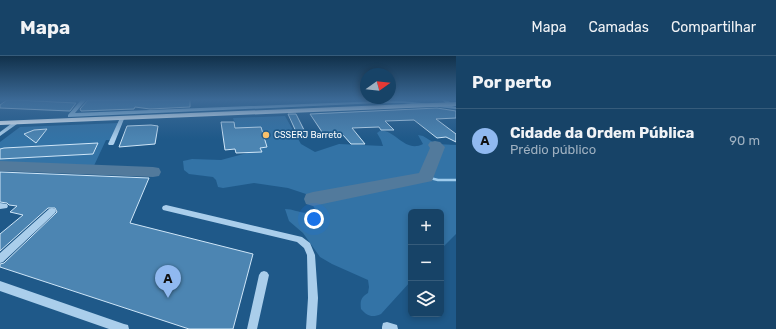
<!DOCTYPE html>
<html lang="pt">
<meta charset="utf-8">
<style>
body{margin:0;font-family:Rubik,sans-serif;background:#204a6d;color:#f1f3f6}
.controls{position:absolute;right:12px;bottom:12px;display:grid;overflow:hidden;border-radius:6px;box-shadow:0 2px 6px #0003}
.controls button{width:36px;height:36px;display:grid;place-items:center;padding:0;border:0;border-bottom:1px solid #365c7b;background:#174367;color:#f1f3f6;font:20px sans-serif}
.compass{position:absolute;left:360px;top:12px;width:36px;height:36px;border-radius:50%;background:#174367;box-shadow:0 2px 6px #0003;rotate:75deg}
.you{position:absolute;left:314px;top:163px;width:14px;height:14px;margin:-10px;border:3px solid #fff;border-radius:50%;background:#1a73e8;box-shadow:0 0 0 6px #1a73e833}
.badge{display:grid;place-items:center;width:26px;height:26px;border-radius:50%;background:#90b9f0;color:#111;font-size:13px;font-weight:700}
.pin{position:absolute;translate:-50% -33px;filter:drop-shadow(0 1px 2px #0008)}
.pin::after{content:'';position:absolute;top:21px;width:14px;height:12px;background:inherit;clip-path:polygon(0 0,100% 0,50% 100%)}
.list{margin:0;padding:0;list-style:none}
h2{display:flex;justify-content:space-between;align-items:center;height:52px;margin:0;padding:0 16px;font-size:17px}
h2 small{font-size:13px;font-weight:400;color:#9eb0c0}
.list li{display:grid;grid-template-columns:26px 1fr auto;gap:12px;align-items:center;box-sizing:border-box;height:64px;padding:0 16px;border-top:1px solid #365c7b}
.list b{display:block;font-size:15px;white-space:nowrap}
.list p{margin:0;font-size:13px;white-space:nowrap;color:#9eb0c0}
.list em{font-size:13px;font-style:normal;color:#9eb0c0}
.icon{flex:none;width:22px;height:22px;fill:none;stroke:currentColor;stroke-width:2;stroke-linecap:round;stroke-linejoin:round}
.map{position:relative;flex:none;width:456px;height:273px;overflow:hidden}
header{display:flex;align-items:center;gap:24px;box-sizing:border-box;height:56px;padding:0 20px;background:#174367;border-bottom:1px solid #365c7b}
header strong{font-size:19px}
nav{display:flex;gap:22px;margin-inline-start:auto;font-size:14px}
main{display:flex}
aside{flex:1;background:#174367}
.map>svg:first-child{display:block}
.green{fill:#3373a6}
.lines{fill:none;stroke-linecap:round;stroke-linejoin:round}
.stream{stroke:#9ecbec;stroke-width:2.5}
.river{fill:#527a9c;fill-rule:evenodd}
.building{fill:#4c85b2;stroke:#cfe6f8}
.minor{fill:#aaceeb;fill-rule:evenodd}
.major{fill:#eff6fe;fill-rule:evenodd}
.poi-dot{fill:#f9c06a;stroke:#1f5989;stroke-width:1.5}
.labels{text-anchor:middle;dominant-baseline:central;stroke-width:3.5;stroke-linejoin:round;paint-order:stroke}
.far-poi-label{font-size:9px;fill:#fff;stroke:#1f5989;text-anchor:start}
</style>
<header>
<strong>Mapa</strong>
<nav><a>Mapa</a><a>Camadas</a><a>Compartilhar</a></nav>
</header>
<main>
<div class="map">
<svg width="456" height="273" viewBox="0 0 456 273">
<rect width="100%" height="100%" fill="#1f5989"/>
<path class="green" d="M 285,60 L 301,88 L 315,96 L 339,88 L 383,90 L 381,84 L 377,77 L 381,74 C 397,76 406,97 423,88 L 418,79 L 423,80 L 436,88 L 456,89 L 456,178 L 441,193 L 441,156 L 411,156 L 411,225 L 381,258 C 372,262 367,260 361,253 C 360,245 361,241 368,237 L 369,231 L 368,224 L 332,208 L 320,201 L 303,177 L 289,165 L 285,153 C 295,153 302,159 313,156 L 315,153 L 306,138 L 288,132 L 254,127 L 223,132 L 218,131 L 216,124 L 213,121 L 189,118 L 184,114 L 183,105 L 192,103 L 221,104 L 247,97 L 244,97 L 233,62 Z
M 119,67 L 112,84 L 106,84 L 92,114 L 0,110 L 0,86 L 20,71 Z"/>
<g class="lines">
<path class="stream" d="M 426,121 L 438,124 L 456,124"/>
<path class="river" d="M 435,85 L 440,86 L 445,91 L 432,125 L 313,150 L 306,148 L 304,143 L 306,138 L 313,136 L 419,117 L 430,92 L 428,89 L 430,86 Z
M 0,105 L 153,111 L 159,112 L 161,116 L 159,120 L 153,121 L 0,115 Z"/>
</g>
<path class="building" d="M 7,44 L 17,44 L 76,47 L 70,55 L 0,52 L 0,49 Z
M 88,44 L 190,44 L 190,51 L 150,53 L 135,51 L 134,53 L 81,55 L 80,53 Z
M 437,52 L 456,55 L 456,62 L 436,63 L 456,78 L 456,86 L 446,81 L 437,82 L 414,64 L 385,65 L 394,74 L 381,74 L 379,71 L 352,72 L 365,88 L 351,88 L 343,79 L 324,79 L 310,58 Z
M 288,58 L 296,58 L 307,80 L 298,80 Z
M 221,66 L 234,66 L 235,72 L 261,71 L 267,91 L 260,92 L 262,96 L 236,97 L 235,93 L 225,94 Z
M 151,69 L 158,70 L 155,88 L 119,91 L 127,70 Z
M 47,73 L 36,87 L 24,78 L 34,74 Z
M 98,87 L 93,98 L 0,103 L 0,93 L 4,92 Z
M 0,116 L 149,122 L 130,167 L 253,198 L 233,273 L 189,273 L 0,211 L 0,208 L 4,207 L 57,156 L 55,152 L 48,152 L 0,195 L 0,178 L 23,159 L 10,156 L 17,150 L 9,149 L 7,147 L 0,146 Z"/>
<g class="lines">
<path class="minor" d="M 81,44 L 86,44 L 75,57 L 379,45 L 403,45 L 449,50 L 442,44 C 447,44 450,45 453,49 L 452,50 L 456,51 L 456,53 L 403,47 L 379,47 L 68,61 L 68,59 Z
M 120,62 L 124,63 L 114,88 L 113,89 L 109,89 L 108,88 Z
M 15,65 L 17,66 L 17,68 L 0,80 L 0,76 Z
M 0,147 L 7,148 L 8,150 L 7,152 L 0,153 Z
M 166,149 L 302,181 L 310,187 L 315,199 L 318,242 L 316,273 L 306,273 L 308,242 L 307,199 L 304,192 L 297,186 L 163,154 L 162,152 L 163,150 Z
M 52,152 L 55,153 L 56,155 L 55,157 L 3,206 L 0,207 L 0,197 L 49,153 Z
M 264,215 L 267,216 L 269,219 L 257,273 L 247,273 L 259,219 L 261,216 Z
M 0,225 L 124,268 L 128,269 L 129,273 L 109,273 L 0,235 Z
M 387,266 L 397,269 L 398,273 L 382,273 L 382,271 L 383,267 Z"/>
<path class="major" d="M 456,46 L 456,50 L 0,69 L 0,65 Z"/>
</g>
<linearGradient id="sky" x2="0" y2="1"><stop stop-color="#11314b"/><stop offset="0.53" stop-color="#3c6a97"/><stop offset="1" stop-color="#3c6a97" stop-opacity="0"/></linearGradient>
<rect width="456" height="83" fill="url(#sky)"/>
<circle class="poi-dot" cx="266" cy="79" r="4"/>
<g class="labels">
<g class="far-poi-label">
<text x="274" y="79">CSSERJ Barreto</text>
</g>
</g>
</svg>
<div class="controls">
<button>+</button>
<button>−</button>
<button><svg class="icon" aria-label="layers" viewBox="0 0 24 24"><path d="M12 4l9 5-9 5-9-5zM3 14l9 5 9-5"/></svg></button>
</div>
<svg class="compass" viewBox="-18 -18 36 36"><path d="M0-13l5 13h-10z" fill="#e53935"/><path d="M0 13l5-13h-10z" fill="#9eb0c0"/></svg>
<div class="you"></div>
<div class="pin badge" style="left:168px;top:242px">A</div>
</div>
<aside>
<h2>Por perto<small></small></h2>
<ul class="list">
<li><span class="badge">A</span><div><b>Cidade da Ordem Pública</b><p>Prédio público</p></div><em>90 m</em></li>
</ul>
</aside>
</main>
